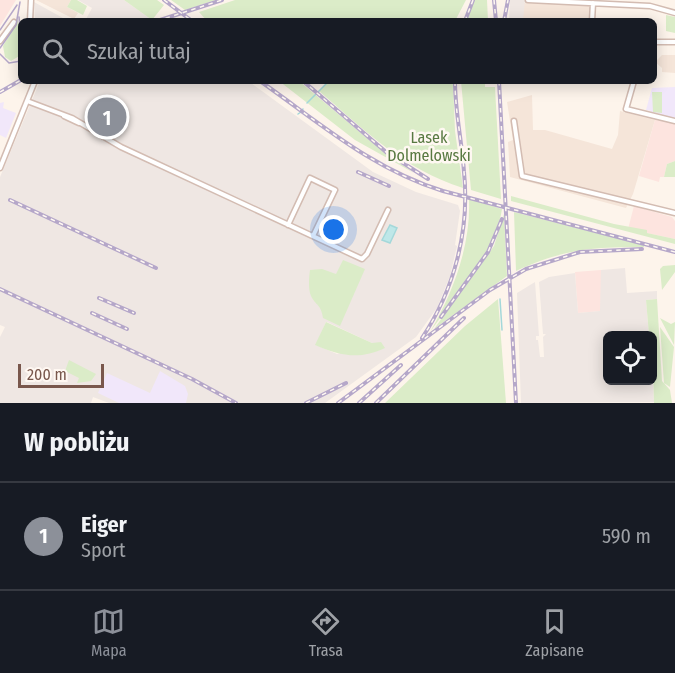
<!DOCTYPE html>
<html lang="pl">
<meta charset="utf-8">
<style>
body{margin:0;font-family:"Fira Sans Condensed",sans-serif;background:#20242c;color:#f1f3f6}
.controls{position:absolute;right:18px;bottom:18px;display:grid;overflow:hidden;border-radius:9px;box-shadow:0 3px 15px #0003}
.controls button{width:54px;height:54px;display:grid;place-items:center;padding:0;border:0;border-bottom:2px solid #363941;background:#171b24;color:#f1f3f6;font:30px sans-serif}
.scale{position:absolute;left:18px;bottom:15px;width:86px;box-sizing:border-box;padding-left:6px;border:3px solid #79574c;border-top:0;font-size:16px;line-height:21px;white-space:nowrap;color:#79574c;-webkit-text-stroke:4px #fff8f2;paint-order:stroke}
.you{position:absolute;left:334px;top:230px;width:21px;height:21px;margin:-15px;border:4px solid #fff;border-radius:50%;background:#1a73e8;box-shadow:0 0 0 9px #1a73e833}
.badge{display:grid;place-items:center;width:39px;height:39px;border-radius:50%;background:#8c9099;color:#fff;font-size:20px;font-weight:700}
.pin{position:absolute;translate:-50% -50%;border:3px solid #fff;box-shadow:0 2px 6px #0006}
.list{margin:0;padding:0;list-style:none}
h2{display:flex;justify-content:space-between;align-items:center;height:78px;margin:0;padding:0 24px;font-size:26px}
h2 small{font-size:20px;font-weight:400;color:#9ea1a6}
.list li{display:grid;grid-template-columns:39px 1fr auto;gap:18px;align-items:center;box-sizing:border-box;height:108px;padding:0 24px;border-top:2px solid #363941}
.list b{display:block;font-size:22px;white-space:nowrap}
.list p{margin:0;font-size:20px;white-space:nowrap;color:#9ea1a6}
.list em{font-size:20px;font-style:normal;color:#9ea1a6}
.icon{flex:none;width:33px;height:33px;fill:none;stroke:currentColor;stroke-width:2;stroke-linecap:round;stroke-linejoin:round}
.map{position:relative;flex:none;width:675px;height:403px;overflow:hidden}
.search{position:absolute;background:#171b24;box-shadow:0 3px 15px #0003;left:18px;right:18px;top:18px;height:66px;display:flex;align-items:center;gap:15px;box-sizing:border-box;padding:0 21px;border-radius:9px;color:#9ea1a6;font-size:22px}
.sheet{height:186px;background:#171b24}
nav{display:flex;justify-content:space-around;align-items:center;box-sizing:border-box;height:84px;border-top:2px solid #363941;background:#171b24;font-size:16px;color:#9ea1a6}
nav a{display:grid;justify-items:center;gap:3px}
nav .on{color:#8c9099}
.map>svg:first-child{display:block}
.residential{fill:#f5e5d9}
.commercial{fill:#fde4df}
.industrial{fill:#efe7e3;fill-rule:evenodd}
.education{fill:#f1e7fa}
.green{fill:#dbecc8}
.water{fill:#bee7e8;stroke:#a4d8da;stroke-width:1.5}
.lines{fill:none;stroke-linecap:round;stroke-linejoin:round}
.stream{stroke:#a4d8da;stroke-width:1.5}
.minor-casing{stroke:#d3bcb2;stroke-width:7}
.minor{stroke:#fff;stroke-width:4}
.tram{stroke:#b5a7c9;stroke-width:1.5}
.rail-casing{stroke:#b5a7c9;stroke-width:4}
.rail{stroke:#fff8f2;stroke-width:1.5;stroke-dasharray:4.5;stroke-linecap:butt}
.labels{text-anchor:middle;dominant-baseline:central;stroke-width:5;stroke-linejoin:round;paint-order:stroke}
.park-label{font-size:16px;fill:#587941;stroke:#fff8f2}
</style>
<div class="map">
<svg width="675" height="403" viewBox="0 0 675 403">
<rect width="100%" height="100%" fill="#fdf4eb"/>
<path class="residential" d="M 36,0 L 71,0 L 67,7 L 78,13 L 74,19 Z
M 523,3 L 591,4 L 590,21 L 523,21 Z
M 662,55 L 675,55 L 675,73 L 662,72 L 662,68 L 655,62 Z
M 532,95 L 533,130 L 545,130 L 612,149 L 618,135 L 620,111 L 655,120 L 633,194 L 626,208 L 510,177 L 508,142 L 513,140 L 507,102 Z"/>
<path class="commercial" d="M 0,0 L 16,0 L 0,26 Z
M 655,120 L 675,122 L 675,161 L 667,164 L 664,177 L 660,177 L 659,182 L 639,176 Z
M 634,206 L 672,217 L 675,221 L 675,239 L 628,229 Z
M 601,270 L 601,311 L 578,313 L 575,272 Z"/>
<path class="industrial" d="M 78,0 L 124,0 L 152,20 L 85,21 L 92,8 Z
M 510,0 L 525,0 L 523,21 L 509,21 Z
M 34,2 L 63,18 L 69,21 L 35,20 Z
M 40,81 L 248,81 L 373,172 L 416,192 L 458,205 L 460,211 L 455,245 L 457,246 L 450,276 L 437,308 L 416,337 L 325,403 L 109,403 L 93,397 L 91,403 L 0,403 L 0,337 L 5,327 L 0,325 L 0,177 ZM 326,322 L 327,322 L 372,343 L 337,354 L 316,345 Z
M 625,268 L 627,293 L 657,291 L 657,299 L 646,300 L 649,335 L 608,336 L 608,380 L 653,379 L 654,402 L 521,403 L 517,293 L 535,282 L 539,336 L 536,336 L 536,340 L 538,340 L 540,357 L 544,357 L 543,337 L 546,334 L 543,334 L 539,282 L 549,277 L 575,273 L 578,313 L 600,311 L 601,270 Z"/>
<path class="education" d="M 675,87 L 675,119 L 651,115 L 651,111 L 646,110 L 652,88 Z
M 4,102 L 3,108 L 16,113 L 6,138 L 0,135 L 0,103 Z
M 160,371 L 185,386 L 188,394 L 186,403 L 119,403 L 98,393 L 107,373 L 150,393 Z"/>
<path class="green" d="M 71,0 L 77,0 L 87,6 L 83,15 L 67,7 Z
M 124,0 L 157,0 L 164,5 L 152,20 Z
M 171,0 L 216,0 L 185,10 Z
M 235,0 L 466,0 L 455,21 L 207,21 L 199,12 Z
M 474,0 L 487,0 L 488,21 L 467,21 Z
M 666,15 L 675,17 L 675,33 L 666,31 Z
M 18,19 L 21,55 L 11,61 L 5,57 L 3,46 Z
M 279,81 L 299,81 L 380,149 L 414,173 L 355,140 Z
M 330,81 L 453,81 L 455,131 L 463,188 C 404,169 365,131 319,91 Z
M 461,81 L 485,81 L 485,87 L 495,87 L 501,199 L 471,190 Z
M 652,92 L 662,92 L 662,113 L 653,112 Z
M 675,161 L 675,177 L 664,177 L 667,164 Z
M 511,196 L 614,224 L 647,230 L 647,233 L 675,239 L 675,244 L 511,201 Z
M 469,199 L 502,209 C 495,255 457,294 430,332 C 454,291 471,244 469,199 Z
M 514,212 L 644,245 L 644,247 C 592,247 564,249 516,271 Z
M 504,214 L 507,276 L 434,329 L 494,246 Z
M 343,260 L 365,269 L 340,326 L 323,318 C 321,304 316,306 311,296 C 308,289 309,277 310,270 L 322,269 L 336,274 Z
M 675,265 L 675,272 L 662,290 L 660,269 L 663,266 Z
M 498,299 L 506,403 L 385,403 L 465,326 Z
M 657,299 L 662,381 L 670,390 L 672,403 L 654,403 L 652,336 L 649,335 L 646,300 Z
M 660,318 L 671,324 L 675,322 L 674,345 Z
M 326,322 L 372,343 L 381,342 L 385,348 C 360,360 340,356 315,345 Z
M 660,327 L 674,347 L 670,387 L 664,383 Z
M 69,360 L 96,374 L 91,381 L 77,383 L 79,378 L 65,371 Z"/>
<path class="water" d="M 390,225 L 397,228 L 390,243 L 382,240 Z"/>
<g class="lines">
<path class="stream" d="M 307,103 L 329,81
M 302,110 L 303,109
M 298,114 L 301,112
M 500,299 L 502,330"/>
<g class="minor-casing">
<path id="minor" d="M 528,0 L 650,6 L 675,13
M 30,21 L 31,0
M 592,21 L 593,3
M 0,41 L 14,22
M 654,42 L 675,42
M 634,81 L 626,109 L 675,121
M 27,101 L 72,118 L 121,147 L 362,259 L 367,254 L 388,210
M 64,116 L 79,123
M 514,121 L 522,176 L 675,213
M 0,168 L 35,81
M 288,225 L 310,178 L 335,190 L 313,236"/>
</g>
<use href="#minor" class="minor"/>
<path class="tram" d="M 19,17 L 21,41
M 0,30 L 17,5
M 0,48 L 16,25 L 20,2
M 0,54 L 9,63 L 21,61"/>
<g class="rail-casing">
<path id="rail" d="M 164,0 L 192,21
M 494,0 L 496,21
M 157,21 L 222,0
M 465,21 L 473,0
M 504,21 L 508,0
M 260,81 C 320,123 372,169 443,191 L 675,252
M 303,81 L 386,152 L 428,179
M 499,81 L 516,403
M 0,92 L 21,80
M 358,172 L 389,186
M 10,200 L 156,268
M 0,289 L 192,379 L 236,403
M 99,298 L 134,313
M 92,313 L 127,329
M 441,317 L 488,252 L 502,219
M 422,338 C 454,290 470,231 464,172 C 462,142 455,112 455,81
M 306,403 L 346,383
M 338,403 L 490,290 L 526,269 L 580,252 L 642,249
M 359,403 L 401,365
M 376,403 L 464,318"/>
</g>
<use href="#rail" class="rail"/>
</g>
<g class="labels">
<g class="park-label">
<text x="429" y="137">Lasek<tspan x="429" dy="18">Dolmelowski</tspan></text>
</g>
</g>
</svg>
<div class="controls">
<button><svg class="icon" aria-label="locate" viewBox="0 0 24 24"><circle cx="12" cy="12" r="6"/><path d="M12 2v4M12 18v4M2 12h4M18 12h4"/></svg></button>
</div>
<div class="scale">200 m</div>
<div class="you"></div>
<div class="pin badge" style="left:107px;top:117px">1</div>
<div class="search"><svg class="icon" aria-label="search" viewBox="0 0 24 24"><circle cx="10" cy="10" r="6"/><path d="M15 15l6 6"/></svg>Szukaj tutaj</div>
</div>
<section class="sheet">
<h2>W pobliżu<small></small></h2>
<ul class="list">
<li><span class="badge">1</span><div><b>Eiger</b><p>Sport</p></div><em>590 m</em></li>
</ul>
</section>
<nav>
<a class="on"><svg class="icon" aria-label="map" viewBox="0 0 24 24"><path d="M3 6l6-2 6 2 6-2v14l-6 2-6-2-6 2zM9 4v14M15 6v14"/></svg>Mapa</a>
<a><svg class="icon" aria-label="directions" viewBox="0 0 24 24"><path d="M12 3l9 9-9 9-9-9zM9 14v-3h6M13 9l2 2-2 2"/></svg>Trasa</a>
<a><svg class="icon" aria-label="saved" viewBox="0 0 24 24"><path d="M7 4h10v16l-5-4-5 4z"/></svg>Zapisane</a>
</nav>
